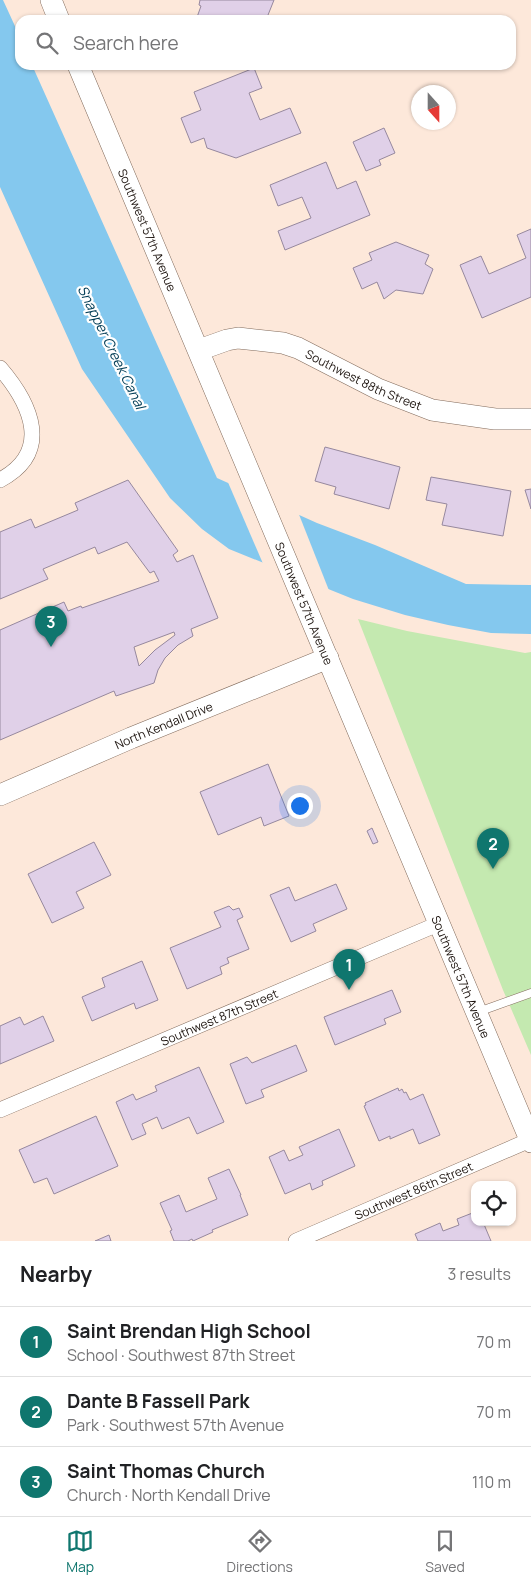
<!DOCTYPE html>
<meta charset="utf-8">
<style>
body{margin:0;font-family:Manrope,sans-serif;background:#f2f2f2;color:#202124}
.controls{position:absolute;right:15px;bottom:15px;display:grid;overflow:hidden;border-radius:10px;box-shadow:0 1px 4px #0004}
.controls button{width:45px;height:45px;display:grid;place-items:center;padding:0;border:0;border-bottom:1px solid #e0e0e0;background:#fff;color:#202124;font:25px sans-serif}
.compass{position:absolute;left:411px;top:85px;width:45px;height:45px;border-radius:50%;background:#fff;box-shadow:0 1px 4px #0004;rotate:159deg}
.you{position:absolute;left:299px;top:805px;width:18px;height:18px;margin:-12px;border:4px solid #fff;border-radius:50%;background:#1a73e8;box-shadow:0 0 0 8px #1a73e833}
.badge{display:grid;place-items:center;width:32px;height:32px;border-radius:50%;background:#0f766e;color:#fff;font-size:16px;font-weight:700}
.pin{position:absolute;translate:-50% -41px;filter:drop-shadow(0 1px 2px #0008)}
.pin::after{content:'';position:absolute;top:26px;width:18px;height:15px;background:inherit;clip-path:polygon(0 0,100% 0,50% 100%)}
.list{margin:0;padding:0;list-style:none}
h2{display:flex;justify-content:space-between;align-items:center;height:65px;margin:0;padding:0 20px;font-size:21px}
h2 small{font-size:16px;font-weight:400;color:#757577}
.list li{display:grid;grid-template-columns:32px 1fr auto;gap:15px;align-items:center;box-sizing:border-box;height:70px;padding:0 20px;border-top:1px solid #e0e0e0}
.list b{display:block;font-size:19px;white-space:nowrap}
.list p{margin:0;font-size:16px;white-space:nowrap;color:#757577}
.list em{font-size:16px;font-style:normal;color:#757577}
.icon{flex:none;width:28px;height:28px;fill:none;stroke:currentColor;stroke-width:2;stroke-linecap:round;stroke-linejoin:round}
.map{position:relative;flex:none;width:531px;height:1241px;overflow:hidden}
.search{position:absolute;background:#fff;box-shadow:0 1px 4px #0004;left:15px;right:15px;top:15px;height:55px;display:flex;align-items:center;gap:12px;box-sizing:border-box;padding:0 18px;border-radius:15px;color:#757577;font-size:19px}
.sheet{height:275px;background:#fff}
nav{display:flex;justify-content:space-around;align-items:center;box-sizing:border-box;height:70px;border-top:1px solid #e0e0e0;background:#fff;font-size:14px;color:#757577}
nav a{display:grid;justify-items:center;gap:2px}
nav .on{color:#0f766e}
.map>svg:first-child{display:block}
.green{fill:#c4e9b0}
.water{fill:#84c8ee}
.pier{fill:#fde8da}
.building{fill:#e0d0e8;stroke:#96889e;fill-rule:evenodd}
.lines{fill:none;stroke-linecap:round;stroke-linejoin:round}
.lane-casing{stroke:#826b5c;stroke-width:9}
.street-casing{stroke:#826b5c;stroke-width:16}
.secondary-casing{stroke:#826b5c;stroke-width:22}
.lane{stroke:#fff;stroke-width:8}
.street{stroke:#fff;stroke-width:15}
.secondary{stroke:#fff;stroke-width:21}
.labels{text-anchor:middle;dominant-baseline:central;stroke-width:4.5;stroke-linejoin:round;paint-order:stroke}
.street-label{font-size:12px;fill:#1c130e;stroke:#fff}
.water-label{font-size:14px;font-style:italic;fill:#003c55;stroke:#fff}
</style>
<div class="map">
<svg width="531" height="1241" viewBox="0 0 531 1241">
<rect width="100%" height="100%" fill="#fde8da"/>
<path class="green" d="M 358,619 L 407,631 L 525,653 L 531,652 L 531,1055 L 503,990 Z"/>
<path class="water" d="M 0,0 L 3,0 L 20,37 L 20,65 L 32,65 L 217,478 L 317,523 L 375,545 L 466,584 L 531,585 L 531,634 L 491,633 L 448,625 L 405,615 L 353,599 L 229,549 L 202,529 L 170,498 L 82,369 L 0,187 Z"/>
<path class="pier" d="M 227,480 L 298,512 L 330,593 L 264,566 Z"/>
<path class="building" d="M 200,0 L 274,0 L 266,20 L 196,20 L 201,6 L 199,5 Z
M 254,68 L 262,88 L 249,93 L 260,120 L 290,108 L 301,133 L 236,158 L 207,148 L 204,138 L 191,143 L 181,118 L 201,110 L 194,92 Z
M 384,128 L 395,153 L 379,160 L 381,165 L 366,171 L 353,142 Z
M 326,162 L 337,189 L 356,181 L 370,215 L 285,250 L 278,231 L 311,218 L 302,197 L 278,206 L 270,185 Z
M 531,229 L 531,297 L 482,318 L 460,265 L 481,256 L 489,274 L 526,258 L 517,235 Z
M 396,242 L 429,255 L 425,264 L 433,269 L 423,294 L 396,290 L 384,299 L 377,282 L 362,289 L 353,268 L 372,260 L 369,253 Z
M 325,447 L 400,467 L 389,509 L 334,494 L 336,487 L 315,481 Z
M 431,477 L 511,491 L 503,536 L 442,525 L 447,504 L 426,500 Z
M 128,480 L 178,551 L 173,555 L 177,562 L 193,555 L 218,618 L 191,629 L 193,636 L 178,645 L 165,658 L 158,670 L 154,683 L 116,696 L 114,691 L 0,740 L 0,630 L 64,602 L 68,611 L 81,606 L 82,608 L 159,581 L 154,571 L 150,573 L 127,542 L 98,554 L 95,547 L 43,569 L 48,579 L 0,599 L 0,532 L 31,519 L 35,528 L 78,510 L 75,503 ZM 174,632 L 175,635 L 155,650 L 139,666 L 134,647 Z
M 531,489 L 531,509 L 525,490 Z
M 268,764 L 289,816 L 264,826 L 261,817 L 218,835 L 200,792 Z
M 372,828 L 378,842 L 373,844 L 367,831 Z
M 94,842 L 111,875 L 76,892 L 84,908 L 52,923 L 28,874 Z
M 336,884 L 347,909 L 313,924 L 316,931 L 291,942 L 270,895 L 289,887 L 295,901 Z
M 229,906 L 233,910 L 239,908 L 243,917 L 237,920 L 249,949 L 227,958 L 229,963 L 220,967 L 222,974 L 187,989 L 170,948 L 221,927 L 214,912 Z
M 142,961 L 158,1000 L 136,1009 L 134,1003 L 92,1021 L 82,997 L 105,987 L 102,978 Z
M 392,990 L 401,1012 L 384,1019 L 386,1024 L 335,1045 L 324,1017 Z
M 43,1016 L 54,1041 L 0,1064 L 0,1026 L 20,1017 L 24,1025 Z
M 296,1045 L 307,1071 L 261,1090 L 264,1097 L 246,1104 L 230,1064 L 247,1057 L 252,1063 Z
M 199,1067 L 224,1122 L 197,1134 L 189,1117 L 162,1129 L 157,1117 L 142,1124 L 146,1134 L 132,1140 L 116,1102 L 133,1094 L 136,1100 L 157,1091 L 155,1086 Z
M 398,1088 L 399,1091 L 402,1089 L 404,1093 L 406,1092 L 410,1100 L 423,1094 L 440,1135 L 419,1144 L 413,1129 L 390,1139 L 390,1136 L 379,1141 L 364,1106 L 366,1105 L 365,1103 Z
M 96,1116 L 118,1166 L 54,1194 L 47,1178 L 34,1183 L 19,1150 Z
M 339,1129 L 355,1166 L 322,1181 L 323,1185 L 312,1190 L 310,1183 L 285,1194 L 269,1157 L 284,1150 L 289,1161 L 303,1155 L 299,1147 Z
M 229,1169 L 241,1195 L 240,1195 L 248,1215 L 212,1230 L 213,1232 L 193,1241 L 192,1239 L 188,1241 L 174,1241 L 170,1231 L 172,1230 L 160,1203 L 179,1195 L 186,1212 L 217,1199 L 208,1178 Z
M 475,1212 L 475,1222 L 483,1222 L 491,1241 L 418,1241 L 415,1234 L 440,1223 L 443,1231 L 459,1225 L 457,1219 Z
M 109,1235 L 111,1241 L 95,1241 Z"/>
<g class="lines">
<g class="lane-casing">
<path id="lane" d="M 478,1012 L 531,993"/>
</g>
<g class="street-casing">
<g id="street">
<path d="M 0,368 C 31,404 53,452 0,480"/>
<path id="s1" d="M 0,1110 L 438,924"/>
<path id="s2" d="M 296,1241 L 530,1140"/>
</g>
</g>
<g class="secondary-casing">
<g id="secondary">
<path d="M 51,0 L 59,20"/>
<path id="s3" d="M 78,65 C 230,424 379,783 531,1142"/>
<path id="s4" d="M 199,350 L 227,340 L 238,338 L 283,343 L 298,348 L 378,389 L 432,410 L 495,419 L 531,419"/>
<path id="s5" d="M 0,795 L 131,738 L 328,658"/>
</g>
</g>
<use href="#lane" class="lane"/>
<use href="#street" class="street"/>
<use href="#secondary" class="secondary"/>
</g>
<g class="labels">
<g class="street-label">
<text stroke="none"><textPath href="#s3" startOffset="179">Southwest 57th Avenue</textPath></text>
<text stroke="none"><textPath href="#s4" startOffset="175">Southwest 88th Street</textPath></text>
<text stroke="none"><textPath href="#s3" startOffset="584">Southwest 57th Avenue</textPath></text>
<text stroke="none"><textPath href="#s5" startOffset="178">North Kendall Drive</textPath></text>
<text stroke="none"><textPath href="#s3" startOffset="989">Southwest 57th Avenue</textPath></text>
<text stroke="none"><textPath href="#s1" startOffset="238">Southwest 87th Street</textPath></text>
<text stroke="none"><textPath href="#s2" startOffset="128">Southwest 86th Street</textPath></text>
</g>
<g class="water-label">
<text transform="translate(112 347) rotate(64)">Snapper Creek Canal</text>
</g>
</g>
</svg>
<div class="controls">
<button><svg class="icon" aria-label="locate" viewBox="0 0 24 24"><circle cx="12" cy="12" r="6"/><path d="M12 2v4M12 18v4M2 12h4M18 12h4"/></svg></button>
</div>
<svg class="compass" viewBox="-18 -18 36 36"><path d="M0-13l5 13h-10z" fill="#e53935"/><path d="M0 13l5-13h-10z" fill="#757577"/></svg>
<div class="you"></div>
<div class="pin badge" style="left:349px;top:990px">1</div>
<div class="pin badge" style="left:493px;top:869px">2</div>
<div class="pin badge" style="left:51px;top:647px">3</div>
<div class="search"><svg class="icon" aria-label="search" viewBox="0 0 24 24"><circle cx="10" cy="10" r="6"/><path d="M15 15l6 6"/></svg>Search here</div>
</div>
<section class="sheet">
<h2>Nearby<small>3 results</small></h2>
<ul class="list">
<li><span class="badge">1</span><div><b>Saint Brendan High School</b><p>School · Southwest 87th Street</p></div><em>70 m</em></li>
<li><span class="badge">2</span><div><b>Dante B Fassell Park</b><p>Park · Southwest 57th Avenue</p></div><em>70 m</em></li>
<li><span class="badge">3</span><div><b>Saint Thomas Church</b><p>Church · North Kendall Drive</p></div><em>110 m</em></li>
</ul>
</section>
<nav>
<a class="on"><svg class="icon" aria-label="map" viewBox="0 0 24 24"><path d="M3 6l6-2 6 2 6-2v14l-6 2-6-2-6 2zM9 4v14M15 6v14"/></svg>Map</a>
<a><svg class="icon" aria-label="directions" viewBox="0 0 24 24"><path d="M12 3l9 9-9 9-9-9zM9 14v-3h6M13 9l2 2-2 2"/></svg>Directions</a>
<a><svg class="icon" aria-label="saved" viewBox="0 0 24 24"><path d="M7 4h10v16l-5-4-5 4z"/></svg>Saved</a>
</nav>
